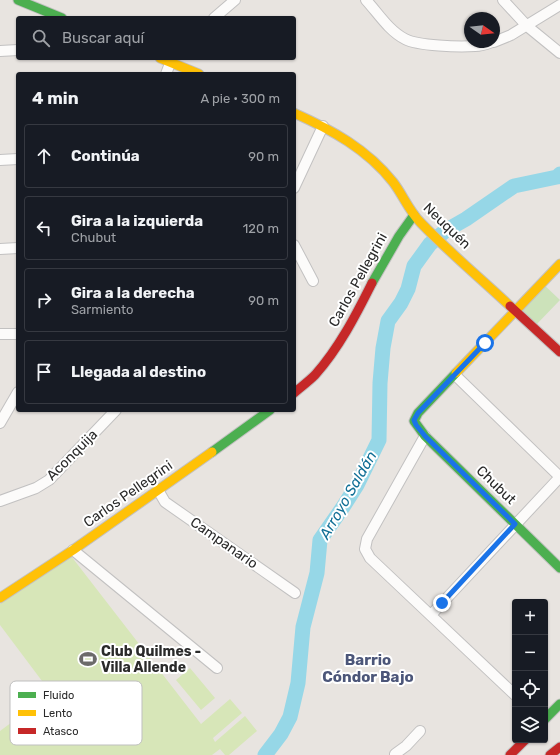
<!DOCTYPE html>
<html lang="es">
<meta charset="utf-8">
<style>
body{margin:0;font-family:Rubik,sans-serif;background:#20242c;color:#f1f3f6}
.controls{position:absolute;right:12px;bottom:12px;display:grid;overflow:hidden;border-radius:4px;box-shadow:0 1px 3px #0004}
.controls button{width:36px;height:36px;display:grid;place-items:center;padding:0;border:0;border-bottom:1px solid #363941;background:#171b24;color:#f1f3f6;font:20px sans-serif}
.compass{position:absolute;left:464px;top:12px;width:36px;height:36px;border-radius:50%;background:#171b24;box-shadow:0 1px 3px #0004;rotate:104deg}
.stop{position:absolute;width:12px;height:12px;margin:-9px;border:3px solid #1a73e8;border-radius:50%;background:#fff}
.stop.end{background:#1a73e8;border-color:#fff;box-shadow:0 1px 4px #0008}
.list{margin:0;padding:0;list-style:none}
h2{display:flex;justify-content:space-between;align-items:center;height:52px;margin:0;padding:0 16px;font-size:17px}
h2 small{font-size:13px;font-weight:400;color:#9ea1a6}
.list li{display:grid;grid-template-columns:26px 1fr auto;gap:12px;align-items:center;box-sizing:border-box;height:64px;margin:0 8px 8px;padding:0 8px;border:1px solid #363941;border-radius:4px}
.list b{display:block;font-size:15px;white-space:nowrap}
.list p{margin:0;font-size:13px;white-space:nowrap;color:#9ea1a6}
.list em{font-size:13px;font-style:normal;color:#9ea1a6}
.icon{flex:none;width:22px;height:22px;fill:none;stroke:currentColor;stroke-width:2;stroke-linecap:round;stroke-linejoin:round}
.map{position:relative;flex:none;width:560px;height:755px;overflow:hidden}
.search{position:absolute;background:#171b24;box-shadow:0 1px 3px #0004;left:16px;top:16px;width:280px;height:44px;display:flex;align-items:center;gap:10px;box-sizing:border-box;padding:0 14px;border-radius:4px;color:#9ea1a6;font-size:15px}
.panel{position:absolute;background:#171b24;box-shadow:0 1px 3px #0004;left:16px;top:72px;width:280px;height:340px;border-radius:4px}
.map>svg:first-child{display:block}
.green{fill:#cce2ba}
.pitch{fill:#d7e6b8}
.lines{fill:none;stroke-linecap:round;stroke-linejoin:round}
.river{stroke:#96d7e7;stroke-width:15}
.street-casing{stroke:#c2c1c1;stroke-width:12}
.fast-casing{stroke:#c2c1c1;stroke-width:11}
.slow-casing{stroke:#c2c1c1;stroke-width:11}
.jam-casing{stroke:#c2c1c1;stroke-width:11}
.street{stroke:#fcfbfa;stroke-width:10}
.fast{stroke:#4caf50;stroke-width:9}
.slow{stroke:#ffc107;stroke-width:9}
.jam{stroke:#c62828;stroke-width:9}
.route{stroke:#1a73e8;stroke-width:5}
.labels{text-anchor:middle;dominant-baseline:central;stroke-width:4;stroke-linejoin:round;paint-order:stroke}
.street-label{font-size:14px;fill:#2a2a2a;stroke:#fff}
.poi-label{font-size:14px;font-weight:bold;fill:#2a2a2a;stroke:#fff;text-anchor:start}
.water-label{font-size:15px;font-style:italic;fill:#127096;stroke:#fff}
.neighbourhood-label{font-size:15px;font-weight:bold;fill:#4c5679;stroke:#fff}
.key{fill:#fff;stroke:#bfbfbf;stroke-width:1}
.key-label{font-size:11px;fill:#2a2a2a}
</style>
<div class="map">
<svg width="560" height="755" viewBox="0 0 560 755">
<rect width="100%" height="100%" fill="#e8e4e0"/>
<path class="green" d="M 542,283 L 560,300 L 534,327 L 516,311 Z"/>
<path class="pitch" d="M 71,556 L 201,724 L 230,699 L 242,713 L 213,738 L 215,742 L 245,716 L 257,731 L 229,755 L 225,755 L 220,749 L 212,755 L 0,755 L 0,731 L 51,693 L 0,625 L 0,604 Z
M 190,668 L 215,698 L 201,710 L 176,680 Z"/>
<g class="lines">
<path class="river" d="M 265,755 L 281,734 L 290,717 L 298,683 L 303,627 L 317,573 L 320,540 L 343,507 L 357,485 L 379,440 L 380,383 L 383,348 L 388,321 L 401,303 L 408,289 L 414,266 L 430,244 L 445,231 L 466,219 L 514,186 L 557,177 L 560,174"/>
<g class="street-casing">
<path id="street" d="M 366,0 C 378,13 389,31 405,39 C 418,46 459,47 475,46 C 481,46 487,44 492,42
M 503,0 L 527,26 L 560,53
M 214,18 L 235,0
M 494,42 L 511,35 L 560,5
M 0,51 L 18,50
M 166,74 L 172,58
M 0,160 L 18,159
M 294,188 L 323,126
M 294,245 L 313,281
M 0,249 L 18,248
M 0,334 L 18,334
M 455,375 L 560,477
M 0,423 L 18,392
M 425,436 L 367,539 L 365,549 L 370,558 L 515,695
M 158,490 L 165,502 L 295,593
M 0,501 L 36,488 L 49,480 L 116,410
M 73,550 L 217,668
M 431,615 L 560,477
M 395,754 L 406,746 L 420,731"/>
</g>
<g class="fast-casing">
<path id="fast" d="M 18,0 L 62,18
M 372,283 L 399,236 L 414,215
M 456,373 L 418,413 L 414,421 L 425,436 L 560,568
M 212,452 L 270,410
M 545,719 L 560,704"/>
</g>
<g class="slow-casing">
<path id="slow" d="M 160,58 L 199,74
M 294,113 C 332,130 367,149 393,182 C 403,195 409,211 421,223 C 449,252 480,278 510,306
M 456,373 L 560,264
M 0,598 L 73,550 L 212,452"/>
</g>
<g class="jam-casing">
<path id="jam" d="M 510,306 L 560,352
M 294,393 C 301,387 309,381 315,375 C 339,348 356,315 372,283
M 510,755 L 525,740
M 550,755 L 560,747"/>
</g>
<use href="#street" class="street"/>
<use href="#fast" class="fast"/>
<use href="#slow" class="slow"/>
<use href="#jam" class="jam"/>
</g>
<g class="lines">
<path class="route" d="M 442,603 L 515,524 L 425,436 L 416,425 L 414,420 L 418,413 L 485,343"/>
</g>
<defs>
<g id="stadium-bare" transform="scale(1.38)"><path d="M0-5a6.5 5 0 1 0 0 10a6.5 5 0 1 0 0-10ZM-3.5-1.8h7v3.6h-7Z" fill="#6c6b6a" stroke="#fff" stroke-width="2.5" paint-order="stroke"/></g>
</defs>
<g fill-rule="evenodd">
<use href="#stadium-bare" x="88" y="659"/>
</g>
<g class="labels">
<g class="street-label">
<text transform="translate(447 226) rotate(44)">Neuquén</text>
<text transform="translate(358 280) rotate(-61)">Carlos Pellegrini</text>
<text transform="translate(72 455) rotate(-45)">Aconquija</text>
<text transform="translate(496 485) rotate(44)">Chubut</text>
<text transform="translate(128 494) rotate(-35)">Carlos Pellegrini</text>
<text transform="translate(224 543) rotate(35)">Campanario</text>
</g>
<g class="poi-label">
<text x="101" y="651">Club Quilmes -<tspan x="101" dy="16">Villa Allende</tspan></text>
</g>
<g class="water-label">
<text transform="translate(348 495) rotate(-60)">Arroyo Saldán</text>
</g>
<g class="neighbourhood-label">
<text x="368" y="660">Barrio<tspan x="368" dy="17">Cóndor Bajo</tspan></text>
</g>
</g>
<rect x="10" y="681" width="132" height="64" rx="6" class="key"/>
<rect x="18" y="692" width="18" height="6" fill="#4caf50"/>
<rect x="18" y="710" width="18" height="6" fill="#ffc107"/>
<rect x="18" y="728" width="18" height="6" fill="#c62828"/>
<g class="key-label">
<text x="43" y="699">Fluido</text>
<text x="43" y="717">Lento</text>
<text x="43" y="735">Atasco</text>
</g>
</svg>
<div class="controls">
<button>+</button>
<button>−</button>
<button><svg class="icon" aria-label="locate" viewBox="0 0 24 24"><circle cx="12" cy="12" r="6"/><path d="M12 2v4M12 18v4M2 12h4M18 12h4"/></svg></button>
<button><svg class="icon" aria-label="layers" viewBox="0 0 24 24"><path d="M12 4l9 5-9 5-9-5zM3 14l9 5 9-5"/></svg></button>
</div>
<svg class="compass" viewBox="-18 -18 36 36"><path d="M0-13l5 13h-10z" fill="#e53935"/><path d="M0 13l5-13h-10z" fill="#9ea1a6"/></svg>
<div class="stop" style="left:485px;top:343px"></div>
<div class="stop end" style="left:442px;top:603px"></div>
<div class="search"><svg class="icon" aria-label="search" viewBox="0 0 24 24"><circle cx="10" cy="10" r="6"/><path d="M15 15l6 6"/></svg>Buscar aquí</div>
<section class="panel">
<h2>4 min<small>A pie · 300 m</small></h2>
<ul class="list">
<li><svg class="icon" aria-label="ahead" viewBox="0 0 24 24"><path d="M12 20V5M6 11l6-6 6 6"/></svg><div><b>Continúa</b></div><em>90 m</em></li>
<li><svg class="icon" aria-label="left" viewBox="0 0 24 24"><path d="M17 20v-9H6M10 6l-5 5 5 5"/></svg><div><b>Gira a la izquierda</b><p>Chubut</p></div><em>120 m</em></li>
<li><svg class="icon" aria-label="right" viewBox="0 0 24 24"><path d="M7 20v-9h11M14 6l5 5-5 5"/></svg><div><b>Gira a la derecha</b><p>Sarmiento</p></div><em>90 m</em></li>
<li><svg class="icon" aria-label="arrive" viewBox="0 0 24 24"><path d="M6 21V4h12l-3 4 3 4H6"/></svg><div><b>Llegada al destino</b></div></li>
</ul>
</section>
</div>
